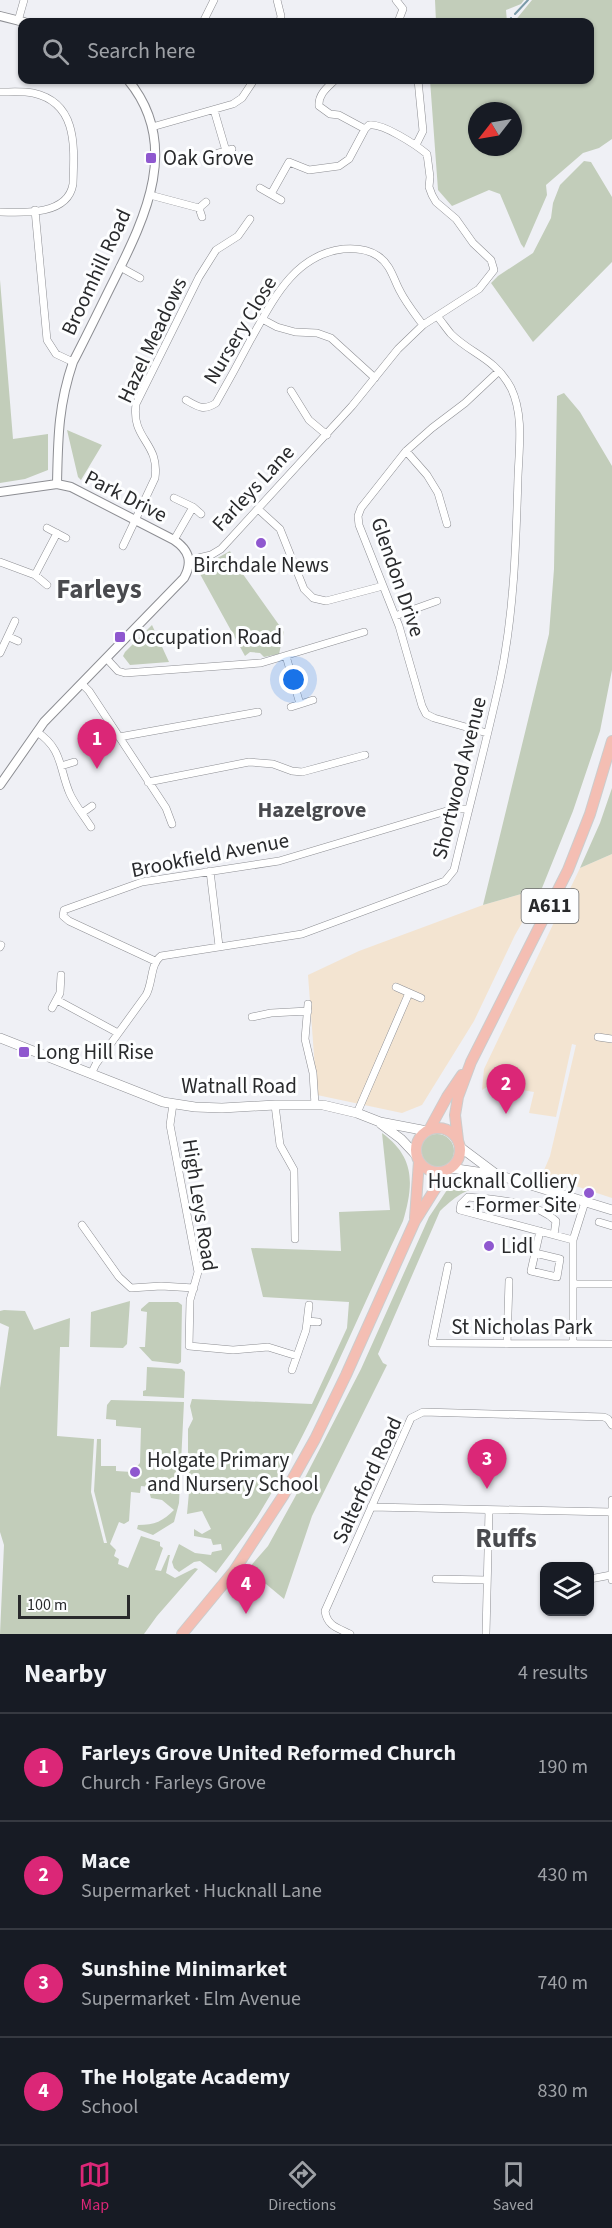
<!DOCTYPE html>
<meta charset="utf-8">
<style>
body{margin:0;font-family:"Source Sans 3",sans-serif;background:#242831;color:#f1f3f6}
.controls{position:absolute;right:18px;bottom:18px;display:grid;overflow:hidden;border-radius:12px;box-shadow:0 2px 4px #0004}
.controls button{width:54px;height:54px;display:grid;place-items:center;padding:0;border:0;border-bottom:2px solid #363941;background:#171b24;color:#f1f3f6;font:30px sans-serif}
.compass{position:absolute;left:468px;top:102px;width:54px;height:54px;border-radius:50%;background:#171b24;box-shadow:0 2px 4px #0004;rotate:239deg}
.scale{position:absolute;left:18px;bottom:15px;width:112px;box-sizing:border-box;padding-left:6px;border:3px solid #292a2c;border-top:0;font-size:16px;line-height:21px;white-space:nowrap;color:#292a2c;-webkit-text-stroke:4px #fdfeff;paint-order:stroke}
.you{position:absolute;left:294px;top:680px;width:21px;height:21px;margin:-15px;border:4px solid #fff;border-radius:50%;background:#1a73e8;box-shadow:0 0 0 9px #1a73e833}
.badge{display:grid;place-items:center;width:39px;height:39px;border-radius:50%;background:#db2777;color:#fff;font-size:20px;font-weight:700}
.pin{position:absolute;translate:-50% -50px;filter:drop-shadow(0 2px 3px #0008)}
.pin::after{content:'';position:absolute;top:32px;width:21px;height:18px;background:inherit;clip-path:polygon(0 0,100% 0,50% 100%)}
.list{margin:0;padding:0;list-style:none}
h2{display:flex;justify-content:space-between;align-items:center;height:78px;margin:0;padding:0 24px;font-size:26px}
h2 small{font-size:20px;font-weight:400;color:#9ea1a6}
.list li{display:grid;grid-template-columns:39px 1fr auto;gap:18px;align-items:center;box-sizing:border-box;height:108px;padding:0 24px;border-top:2px solid #363941}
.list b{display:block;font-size:22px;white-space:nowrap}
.list p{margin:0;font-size:20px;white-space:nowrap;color:#9ea1a6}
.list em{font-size:20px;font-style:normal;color:#9ea1a6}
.icon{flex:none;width:33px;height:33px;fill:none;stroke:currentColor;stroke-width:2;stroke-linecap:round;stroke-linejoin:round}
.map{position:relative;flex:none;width:612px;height:1634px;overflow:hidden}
.search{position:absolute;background:#171b24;box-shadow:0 2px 4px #0004;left:18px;right:18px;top:18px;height:66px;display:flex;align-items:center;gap:15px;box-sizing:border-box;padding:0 21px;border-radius:12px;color:#9ea1a6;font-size:22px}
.sheet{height:510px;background:#171b24}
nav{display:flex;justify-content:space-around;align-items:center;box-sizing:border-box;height:84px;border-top:2px solid #363941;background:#171b24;font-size:16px;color:#9ea1a6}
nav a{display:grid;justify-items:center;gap:3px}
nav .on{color:#db2777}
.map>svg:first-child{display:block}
.industrial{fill:#f3e4d1}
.green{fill:#c2cdba;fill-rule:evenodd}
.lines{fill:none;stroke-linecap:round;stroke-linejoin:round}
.stream{stroke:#7a9aa8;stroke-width:2}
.minor-casing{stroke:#8d8e93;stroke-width:8}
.tertiary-casing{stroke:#8d8e93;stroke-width:10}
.secondary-casing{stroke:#8d8e93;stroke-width:10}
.primary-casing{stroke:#ccc;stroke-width:12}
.minor{stroke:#fff;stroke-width:7}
.tertiary{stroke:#fff;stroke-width:8}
.secondary{stroke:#fff;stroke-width:9}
.primary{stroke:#f4beb3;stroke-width:10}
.poi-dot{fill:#8f58cf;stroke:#fdfeff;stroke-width:2}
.labels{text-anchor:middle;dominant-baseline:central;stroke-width:6;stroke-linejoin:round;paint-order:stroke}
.shield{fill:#fdfeff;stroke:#696a6b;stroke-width:1.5}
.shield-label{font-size:20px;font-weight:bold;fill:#292a2c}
.poi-label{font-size:21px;fill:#292a2c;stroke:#fdfeff;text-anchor:start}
.street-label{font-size:21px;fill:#292a2c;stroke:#fdfeff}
.neighbourhood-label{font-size:22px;font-weight:bold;fill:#494a4e;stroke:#fdfeff}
.district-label{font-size:27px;font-weight:bold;fill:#494a4e;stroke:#fdfeff}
</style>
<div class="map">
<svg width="612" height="1634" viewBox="0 0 612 1634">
<rect width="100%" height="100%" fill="#eff0f5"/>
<path class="industrial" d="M 612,854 L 612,1198 L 542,1175 L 550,1156 L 576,1045 L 572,1044 L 556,1117 L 529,1113 L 534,1092 L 490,1085 L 482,1090 L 484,1069 L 580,868 Z
M 542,888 L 515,935 L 474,1021 L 422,1105 L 402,1113 L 317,1095 L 308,975 L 359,951 L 483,905 Z"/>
<path class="green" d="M 435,0 L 524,0 L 521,4 L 506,10 L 507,22 L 436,22 Z
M 532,0 L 612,0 L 612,139 L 599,148 L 583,153 L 546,185 L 547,195 L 524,248 L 521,244 L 500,194 L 489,190 L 452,206 L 438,190 L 430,80 L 590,80 L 590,22 L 514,22 ZM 477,111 L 513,111 L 513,147 L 477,147 Z
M 584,161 L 591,162 L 612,197 L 612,262 L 533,342 L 491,283 L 498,276 L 533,253 L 551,218 L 553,203 L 560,185 Z
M 0,280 L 13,439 L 48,434 L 48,470 L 25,479 L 0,483 Z
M 564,393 L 580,412 L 612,466 L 612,670 L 600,731 L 573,811 L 542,888 L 483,905 L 549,634 L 554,569 L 557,396 Z
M 67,430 L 102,445 L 81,480 L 78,477 Z
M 230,551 L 235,563 L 284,632 L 279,654 L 264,657 L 260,653 L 250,652 L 245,656 L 200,574 L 212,561 Z
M 152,625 L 169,662 L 130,665 L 123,656 L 125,652 Z
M 612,788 L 612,854 L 580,868 L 600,823 Z
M 382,1133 C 415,1157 414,1184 403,1221 C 356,1319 316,1421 259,1514 C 246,1534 230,1554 216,1573 L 200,1561 L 194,1562 L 179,1572 L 174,1568 L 172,1562 L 179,1544 L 195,1553 L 211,1555 L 212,1552 L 222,1550 L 221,1544 L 213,1545 L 211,1539 L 194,1536 L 194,1529 L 202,1534 L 211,1529 L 202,1511 L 187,1514 L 190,1481 L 188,1478 L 188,1429 L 193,1419 L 190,1406 L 192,1399 L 312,1404 L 347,1328 L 349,1302 L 263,1297 L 251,1248 L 341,1251 L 339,1212 L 390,1210 Z
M420 1151a17 17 0 1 1 34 0a17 17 0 1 1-34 0Z
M 461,1181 L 484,1181 L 500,1188 C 469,1186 462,1191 440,1211 L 378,1354 L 383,1363 L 387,1365 L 312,1516 L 284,1599 L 248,1569 L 268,1546 L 295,1497 L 361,1369 L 429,1217 L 447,1190 Z
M 130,1301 L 127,1344 L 123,1348 L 90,1347 L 91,1312 Z
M 149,1302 L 178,1302 L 182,1305 L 181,1362 L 178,1364 L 152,1361 L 139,1347 L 145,1347 L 147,1312 L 141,1311 L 141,1309 Z
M 4,1310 L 25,1311 L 34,1330 L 70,1318 L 69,1347 L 60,1347 L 57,1436 L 94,1439 L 91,1492 L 104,1543 L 107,1543 L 94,1491 L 97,1439 L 101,1439 L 101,1466 L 116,1466 L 116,1471 L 132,1472 L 140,1463 L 141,1428 L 116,1426 L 116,1420 L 106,1419 L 107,1405 L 111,1400 L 184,1402 L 179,1503 L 174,1522 L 153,1535 L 137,1529 L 138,1525 C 155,1525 163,1521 174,1510 L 162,1500 L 151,1498 L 149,1491 L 157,1488 L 141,1486 L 140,1493 L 131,1492 L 129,1521 L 124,1524 L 119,1522 L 110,1544 L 116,1550 L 114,1556 L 119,1559 L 118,1564 L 128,1568 L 141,1536 L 160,1542 L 160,1546 L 163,1548 L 155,1570 L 161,1571 L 168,1555 L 170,1555 L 166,1573 L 175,1578 L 195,1568 L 198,1569 L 157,1616 L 144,1634 L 0,1634 L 4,1545 L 0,1532 L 0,1388 L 9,1327 L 0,1323 L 0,1311 Z
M 147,1367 L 182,1369 L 185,1372 L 184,1398 L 143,1396 L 143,1391 L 146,1390 Z"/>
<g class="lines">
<path class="stream" d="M 515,14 L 528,0
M 510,22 L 511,18"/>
<g class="minor-casing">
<path id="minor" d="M 277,0 L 281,16 L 280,22
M 396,0 L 403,9 L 398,22
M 18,21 L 24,0
M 203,22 L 214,0
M 335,80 C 328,87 318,94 319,106 L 330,114 L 339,115 L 365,129
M 0,92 C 11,92 23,91 33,93 C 79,103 74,149 73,184 C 68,215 25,213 0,212
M 214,110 L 226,151
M 152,127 L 233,104 L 242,98 L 254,80
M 416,145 L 423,131 L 418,80
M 218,153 L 232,149
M 260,188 L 281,200
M 150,195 L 199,208
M 35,210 L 47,340 L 56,354 L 73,362
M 202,217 L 199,208 L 206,202
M 120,267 L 140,278
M 262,319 L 277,327 L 295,332 L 317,333 L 331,338 L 375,378
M 291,391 L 309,420 L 327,435
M 186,400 C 198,407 204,411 216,403 C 228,382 240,360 251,339 C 273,300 294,255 343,249 C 355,248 368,249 378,256 C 391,265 393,278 400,291 C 406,303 415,314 423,325
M 406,451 L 427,475 L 438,493 L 447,524
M 174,498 L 193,507 L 201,514
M 258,509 L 280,529 L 304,589 L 313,598 L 326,601 L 383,586
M 47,528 L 66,538
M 174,540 L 193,507
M 123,546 L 155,478 C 160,442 131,440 136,404 L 199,277 L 216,250 L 238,236 L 250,219
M 190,560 L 211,555 L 221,549 L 352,406 L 398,349 L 423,325 L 479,289 L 494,270 L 491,260 L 473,243 L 456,219 L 436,202 L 432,195 L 429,187 L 430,177 L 427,154 C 416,145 383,123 369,125 L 365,129 L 349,159 L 339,166 L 309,170 L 289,162 L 271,194
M 0,562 L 35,575 L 57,533
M 35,575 L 47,585
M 395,616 L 437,601
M 9,637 L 18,641
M 0,653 L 15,621
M 286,656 L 300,704
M 107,659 L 118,671 L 125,673 L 261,663 L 364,632
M 82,684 L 89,691 L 166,808 L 172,824
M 291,707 L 313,700
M 37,732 C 63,749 59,769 70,794 C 75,805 84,816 91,827
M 487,733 L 434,718 L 426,714 L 422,706 L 399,626 L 359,525 L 358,516 L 361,508 L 406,451 L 432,428 L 465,403 L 499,371
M 119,737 L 258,712
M 61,766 L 74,762
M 148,782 L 249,762 L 273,764 L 292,771 L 302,772 L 365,755
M 82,813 L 92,806
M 210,871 L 219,946
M 0,947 L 1,945
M 155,961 L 69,921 L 63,916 L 64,910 L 142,882 L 279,861 L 453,809 L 469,809
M 396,987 L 421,998
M 57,1000 L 118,1033
M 308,1004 L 305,1039 L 313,1073 L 315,1105
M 52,1008 L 60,993 L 61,975
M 252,1017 L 271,1013 L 308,1011
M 598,1037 L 612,1039
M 91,1074 L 96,1064 L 146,995 C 153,983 150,964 161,956 L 302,934 L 445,881 L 454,870 C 469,807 486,744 500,680 C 514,614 516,545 518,477 C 519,448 524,415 511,388 C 495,358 471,354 451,334 C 446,328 442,322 437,316
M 173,1104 L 170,1125 L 198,1272 L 190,1300 L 189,1346 L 233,1350 L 268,1347 L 297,1356
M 275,1105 L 280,1145 L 294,1170 L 295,1239
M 357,1113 L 409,993
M 599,1222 L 612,1226
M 82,1225 L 119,1277 L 131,1288 L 161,1286 L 194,1288
M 554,1235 L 556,1221 C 535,1201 496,1200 468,1197 L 461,1204 L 460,1210 L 573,1240
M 535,1253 L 560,1259 L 557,1277 L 531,1271 L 540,1231
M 448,1266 L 432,1343 L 612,1344
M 573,1284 L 612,1284
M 308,1321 L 318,1322
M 507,1344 L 509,1281
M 573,1344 L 573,1240 L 585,1202
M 292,1370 L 306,1330 L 309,1305
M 612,1500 L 612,1580
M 371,1507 L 612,1512
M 436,1579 L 487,1580
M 590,1579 L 611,1575
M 350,1634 C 338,1628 327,1626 325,1611 L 411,1418 L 423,1412 L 604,1417 L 608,1419 L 612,1425
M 486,1634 L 489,1510"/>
</g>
<g class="tertiary-casing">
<path id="tertiary" d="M 0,16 L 24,22
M 57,484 C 58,439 58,406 73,362 C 87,335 100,308 114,280 C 146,216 181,144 128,80
M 0,492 L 57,484 L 71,487 L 174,540 C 189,550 193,562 184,578 L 44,722 L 0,785"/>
</g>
<g class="secondary-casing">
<path id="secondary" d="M 0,1038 L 163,1102 L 195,1107 L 222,1108 L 275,1105 L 323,1105 L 357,1113 L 380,1122 L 427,1131
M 381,1124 L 401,1139 L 417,1156
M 460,1147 L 496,1174
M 450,1168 L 498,1175 L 612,1210"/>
</g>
<g class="primary-casing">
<path id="primary" d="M416 1150a22 22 0 1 1 44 0a22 22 0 1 1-44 0Z
M 429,1130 L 447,1097 L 462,1075
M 458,1140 L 455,1115 L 458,1097 L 471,1062 L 568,870 L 590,814 L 612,741
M 415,1218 L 419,1161
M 182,1634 L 234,1571 L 283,1496 L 315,1439 L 346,1375 L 415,1221 L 447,1170"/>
</g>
<use href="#minor" class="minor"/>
<use href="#tertiary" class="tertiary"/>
<use href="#secondary" class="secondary"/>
<use href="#primary" class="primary"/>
</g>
<g class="poi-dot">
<rect x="145" y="152" width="12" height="12" rx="3"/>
<circle cx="261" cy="543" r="6"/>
<rect x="114" y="631" width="12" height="12" rx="3"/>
<rect x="18" y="1046" width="12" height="12" rx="3"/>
<circle cx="589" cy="1193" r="6"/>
<circle cx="489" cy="1246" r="6"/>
<circle cx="135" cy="1472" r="6"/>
</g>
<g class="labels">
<rect class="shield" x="521.5" y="889" width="57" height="34" rx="4.5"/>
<g class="shield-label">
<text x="550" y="906">A611</text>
</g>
<g class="poi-label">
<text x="163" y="158">Oak Grove</text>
<text x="261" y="565" text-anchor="middle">Birchdale News</text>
<text x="132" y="637">Occupation Road</text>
<text x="36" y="1052">Long Hill Rise</text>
<text x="577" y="1181" text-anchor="end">Hucknall Colliery<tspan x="577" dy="24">- Former Site</tspan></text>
<text x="501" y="1246">Lidl</text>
<text x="147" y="1460">Holgate Primary<tspan x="147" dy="24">and Nursery School</tspan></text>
</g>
<g class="street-label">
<text transform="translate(96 272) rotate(-65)">Broomhill Road</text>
<text transform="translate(240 330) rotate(-59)">Nursery Close</text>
<text transform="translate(152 340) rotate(-65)">Hazel Meadows</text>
<text transform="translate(253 488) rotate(-47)">Farleys Lane</text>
<text transform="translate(126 496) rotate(27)">Park Drive</text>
<text transform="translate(398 577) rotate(71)">Glendon Drive</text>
<text transform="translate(459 778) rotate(-76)">Shortwood Avenue</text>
<text transform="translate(210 855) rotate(-11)">Brookfield Avenue</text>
<text x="239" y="1086">Watnall Road</text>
<text transform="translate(200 1205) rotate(81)">High Leys Road</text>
<text x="522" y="1327">St Nicholas Park</text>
<text transform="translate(367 1480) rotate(-65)">Salterford Road</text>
</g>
<g class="neighbourhood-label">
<text x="312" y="810">Hazelgrove</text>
</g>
<g class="district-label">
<text x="99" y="589">Farleys</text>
<text x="506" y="1538">Ruffs</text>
</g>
</g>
</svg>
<div class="controls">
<button><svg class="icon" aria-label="layers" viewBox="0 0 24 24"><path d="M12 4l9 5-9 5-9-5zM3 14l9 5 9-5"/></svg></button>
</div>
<svg class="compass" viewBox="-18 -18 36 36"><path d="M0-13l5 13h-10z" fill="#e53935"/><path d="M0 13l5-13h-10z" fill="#9ea1a6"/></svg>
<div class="scale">100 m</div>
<div class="you"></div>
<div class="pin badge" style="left:97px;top:769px">1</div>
<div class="pin badge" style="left:506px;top:1114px">2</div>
<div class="pin badge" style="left:487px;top:1489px">3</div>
<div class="pin badge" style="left:246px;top:1614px">4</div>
<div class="search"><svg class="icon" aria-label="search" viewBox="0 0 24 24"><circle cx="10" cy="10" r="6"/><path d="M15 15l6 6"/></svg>Search here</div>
</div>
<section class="sheet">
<h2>Nearby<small>4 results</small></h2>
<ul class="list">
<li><span class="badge">1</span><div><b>Farleys Grove United Reformed Church</b><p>Church · Farleys Grove</p></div><em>190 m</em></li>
<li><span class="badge">2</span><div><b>Mace</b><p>Supermarket · Hucknall Lane</p></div><em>430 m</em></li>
<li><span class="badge">3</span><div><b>Sunshine Minimarket</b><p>Supermarket · Elm Avenue</p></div><em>740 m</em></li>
<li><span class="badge">4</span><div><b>The Holgate Academy</b><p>School</p></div><em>830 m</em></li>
</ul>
</section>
<nav>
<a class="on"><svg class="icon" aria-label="map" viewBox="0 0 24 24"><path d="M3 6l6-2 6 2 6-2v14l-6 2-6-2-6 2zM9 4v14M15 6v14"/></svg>Map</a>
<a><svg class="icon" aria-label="directions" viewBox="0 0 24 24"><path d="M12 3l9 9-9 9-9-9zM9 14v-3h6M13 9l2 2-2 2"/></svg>Directions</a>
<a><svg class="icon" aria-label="saved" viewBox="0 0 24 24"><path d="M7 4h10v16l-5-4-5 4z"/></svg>Saved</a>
</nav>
